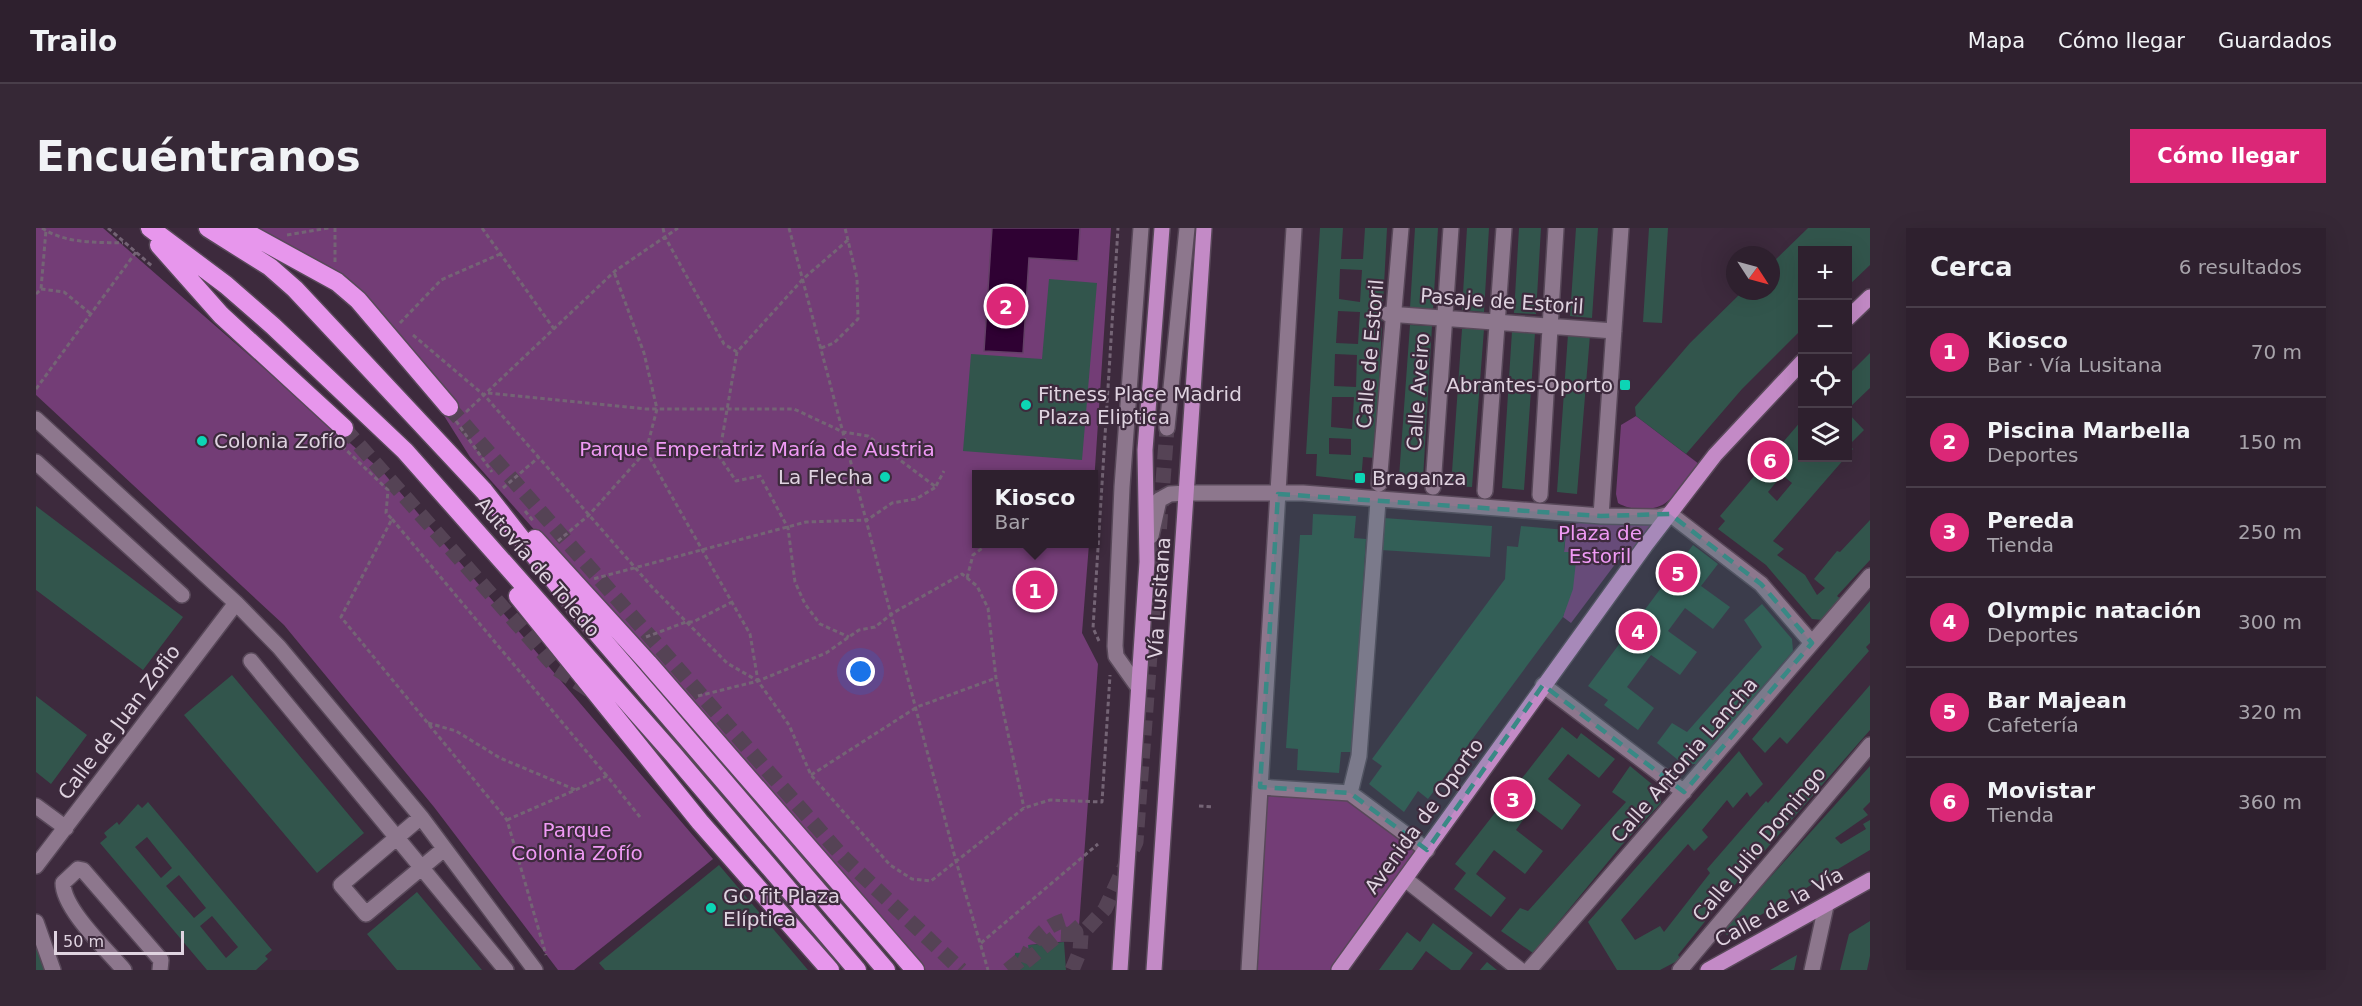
<!DOCTYPE html>
<html lang="es">
<meta charset="utf-8">
<style>
body{margin:0;font-family:"DejaVu Sans",sans-serif;background:#362836;color:#f1f3f6}
.controls{position:absolute;right:18px;top:18px;display:grid;overflow:hidden;border-radius:0px;box-shadow:0 6px 24px #0002}
.controls button{width:54px;height:54px;display:grid;place-items:center;padding:0;border:0;border-bottom:2px solid #493e4a;background:#2e202e;color:#f1f3f6;font:30px sans-serif}
.compass{position:absolute;left:1690px;top:18px;width:54px;height:54px;border-radius:50%;background:#2e202e;box-shadow:0 6px 24px #0002;rotate:126deg}
.scale{position:absolute;left:18px;bottom:15px;width:130px;box-sizing:border-box;padding-left:6px;border:3px solid #dfd3e0;border-top:0;font-size:16px;line-height:21px;white-space:nowrap;color:#dfd3e0;-webkit-text-stroke:4px #3d2a3d;paint-order:stroke}
.you{position:absolute;left:825px;top:444px;width:21px;height:21px;margin:-15px;border:4px solid #fff;border-radius:50%;background:#1a73e8;box-shadow:0 0 0 9px #1a73e833}
.badge{display:grid;place-items:center;width:39px;height:39px;border-radius:50%;background:#db2777;color:#fff;font-size:20px;font-weight:700}
.pin{position:absolute;translate:-50% -50%;border:3px solid #fff;box-shadow:0 2px 6px #0006}
.popup{position:absolute;left:936px;top:242px;width:126px;height:78px;box-sizing:border-box;display:grid;place-content:center;border-radius:0px;background:#2e202e;filter:drop-shadow(0 2px 4px #0005);font-size:20px;white-space:nowrap;color:#a7a3aa}
.popup b{font-size:22px;color:#f1f3f6}
.popup::after{content:'';position:absolute;left:50%;top:100%;margin-left:-12px;border:12px solid transparent;border-top-color:#2e202e}
.list{margin:0;padding:0;list-style:none}
h2{display:flex;justify-content:space-between;align-items:center;height:78px;margin:0;padding:0 24px;font-size:26px}
h2 small{font-size:20px;font-weight:400;color:#a7a3aa}
.list li{display:grid;grid-template-columns:39px 1fr auto;gap:18px;align-items:center;box-sizing:border-box;height:90px;padding:0 24px;border-top:2px solid #493e4a}
.list b{display:block;font-size:22px;white-space:nowrap}
.list p{margin:0;font-size:20px;white-space:nowrap;color:#a7a3aa}
.list em{font-size:20px;font-style:normal;color:#a7a3aa}
.icon{flex:none;width:33px;height:33px;fill:none;stroke:currentColor;stroke-width:2;stroke-linecap:round;stroke-linejoin:round}
.map{position:relative;flex:none;width:1834px;height:742px;overflow:hidden;border-radius:0px}
header{display:flex;align-items:center;gap:36px;box-sizing:border-box;height:84px;padding:0 30px;background:#2e202e;border-bottom:2px solid #493e4a}
header strong{font-size:28px}
nav{display:flex;gap:33px;margin-inline-start:auto;font-size:21px}
.intro{display:flex;align-items:center;justify-content:space-between;box-sizing:border-box;height:144px;padding:0 36px}
h1{margin:0;font-size:42px}
.button{padding:15px 27px;border-radius:0px;background:#db2777;color:#fff;font-size:21px;font-weight:700}
main{display:flex;gap:36px;padding:0 36px}
aside{flex:1;background:#2e202e;border-radius:0px;box-shadow:0 6px 24px #0002}
.map>svg:first-child{display:block}
.green{fill:#733d76}
.water{fill:#2f0133;stroke:#644067;stroke-width:1.5}
.building{fill:#32554c;fill-rule:evenodd}
.lines{fill:none;stroke-linecap:round;stroke-linejoin:round}
.minor-tunnel{stroke:#554355;stroke-width:15;stroke-dasharray:15 8;stroke-linecap:butt}
.minor-casing{stroke:#584859;stroke-width:18}
.major-casing{stroke:#584859;stroke-width:18}
.highway-casing{stroke:#584859;stroke-width:21}
.path{stroke:#746475;stroke-width:3;stroke-dasharray:4.5 3;stroke-linecap:butt}
.minor{stroke:#8d778d;stroke-width:15}
.major{stroke:#c38ac6;stroke-width:15}
.highway{stroke:#e796ec;stroke-width:18}
.marked{fill:#398985;fill-opacity:0.2;stroke:#398985;stroke-width:4.5;stroke-dasharray:12 8;stroke-linejoin:round}
.poi-dot{fill:#0cd5b5;stroke:#3d2a3d;stroke-width:2}
.labels{text-anchor:middle;dominant-baseline:central;stroke-width:4.5;stroke-linejoin:round;paint-order:stroke}
.street-label{font-size:20px;fill:#dfd3e0;stroke:#3d2a3d}
.poi-label{font-size:20px;fill:#dfd3e0;stroke:#3d2a3d;text-anchor:start}
.park-label{font-size:20px;fill:#f09af5;stroke:#3d2a3d}
</style>
<header>
<strong>Trailo</strong>
<nav><a>Mapa</a><a>Cómo llegar</a><a>Guardados</a></nav>
</header>
<div class="intro"><h1>Encuéntranos</h1><a class="button">Cómo llegar</a></div>
<main>
<div class="map">
<svg width="1834" height="742" viewBox="0 0 1834 742">
<rect width="100%" height="100%" fill="#3d2a3d"/>
<path class="green" d="M 0,0 L 67,0 L 346,243 L 677,631 L 538,742 L 522,742 L 398,579 L 248,397 L 0,167 Z
M 219,0 L 1075,0 L 1058,255 L 1058,246 L 940,246 L 940,316 L 1053,316 L 1046,405 L 1062,436 L 1042,712 L 993,717 L 993,724 L 979,726 L 980,742 L 887,742 L 434,229 L 405,183 L 415,176 L 318,56 Z
M 1600,188 L 1663,236 C 1654,247 1644,264 1632,273 C 1620,284 1595,283 1582,275 L 1580,266 L 1585,197 Z
M 1567,291 L 1616,296 L 1594,326 L 1589,323 L 1535,395 L 1527,389 L 1540,324 L 1528,324 L 1531,297 Z
M 1224,559 L 1314,565 L 1391,622 L 1303,742 L 1213,742 Z"/>
<path class="water" d="M 956,0 L 1044,0 L 1042,33 L 993,30 L 987,125 L 948,123 Z"/>
<path class="building" d="M 1284,0 L 1307,0 L 1305,31 L 1327,31 L 1329,0 L 1351,0 L 1339,230 L 1327,229 L 1325,253 L 1280,248 L 1281,226 L 1270,226 ZM 1304,41 L 1326,42 L 1324,74 L 1303,71 ZM 1302,83 L 1324,84 L 1322,116 L 1300,115 ZM 1299,126 L 1321,127 L 1320,159 L 1298,158 ZM 1296,169 L 1318,169 L 1316,201 L 1295,199 ZM 1293,210 L 1315,211 L 1315,227 L 1293,226 Z
M 1379,0 L 1402,0 L 1397,82 L 1374,80 Z
M 1431,0 L 1453,0 L 1448,84 L 1426,82 Z
M 1483,0 L 1505,0 L 1500,86 L 1478,85 Z
M 1540,0 L 1562,0 L 1556,90 L 1534,88 Z
M 1613,0 L 1632,0 L 1626,95 L 1607,94 Z
M 1772,0 L 1834,0 L 1834,37 L 1812,58 L 1812,22 L 1766,22 L 1766,101 L 1706,161 L 1650,226 L 1600,188 L 1599,179 L 1654,115 L 1707,63 L 1735,63 L 1735,36 Z
M 1013,51 L 1061,55 L 1046,232 L 927,223 L 935,126 L 1006,131 Z
M 1374,97 L 1396,98 L 1387,251 L 1363,249 Z
M 1426,101 L 1448,101 L 1436,259 L 1415,258 Z
M 1476,103 L 1499,105 L 1488,262 L 1466,260 Z
M 1532,106 L 1554,107 L 1541,266 L 1521,264 Z
M 1834,125 L 1834,160 L 1812,181 L 1812,147 Z
M 1812,185 L 1828,202 L 1813,217 L 1817,221 L 1812,226 Z
M 1766,192 L 1766,230 L 1809,230 L 1737,313 L 1748,321 L 1741,327 L 1769,347 L 1781,367 L 1789,360 L 1778,351 L 1801,323 L 1804,324 L 1834,292 L 1834,332 L 1801,368 L 1805,371 L 1787,392 L 1776,391 L 1730,337 L 1682,301 L 1689,293 L 1684,288 ZM 1746,247 L 1756,255 L 1741,273 L 1732,264 Z
M 0,278 L 147,389 L 107,442 L 0,362 Z
M 1277,286 L 1320,288 L 1318,310 L 1330,311 L 1316,524 L 1305,524 L 1303,545 L 1261,542 L 1262,521 L 1250,520 L 1264,307 L 1276,307 Z
M 1348,290 L 1456,298 L 1454,329 L 1345,322 Z
M 1485,298 L 1530,302 L 1528,324 L 1541,324 L 1537,361 L 1527,389 L 1392,571 L 1382,563 L 1368,584 L 1333,556 L 1346,538 L 1336,531 L 1469,351 L 1471,318 L 1482,319 Z
M 1657,317 L 1682,336 L 1665,358 L 1694,379 L 1677,401 L 1649,380 L 1632,403 L 1661,424 L 1644,447 L 1615,427 L 1591,459 L 1618,480 L 1602,502 L 1568,477 L 1572,472 L 1552,458 Z
M982 362a17 17 0 1 1 34 0a17 17 0 1 1-34 0Z
M 1834,373 L 1834,415 L 1830,419 L 1833,423 L 1751,516 L 1744,509 L 1729,525 L 1716,511 Z
M 1726,376 L 1756,411 L 1757,423 L 1660,536 L 1647,536 L 1621,515 L 1636,495 L 1651,504 L 1726,419 L 1708,392 Z
M 196,447 L 328,605 L 281,645 L 148,487 Z
M 1834,457 L 1834,502 L 1691,666 L 1642,727 L 1645,731 L 1624,742 L 1581,742 L 1552,694 L 1703,523 L 1727,556 L 1714,569 L 1711,564 L 1697,580 L 1691,572 L 1666,602 L 1672,609 L 1658,623 L 1652,616 L 1585,692 L 1599,712 L 1624,698 L 1628,704 L 1674,645 L 1671,641 L 1730,573 L 1732,575 Z
M 0,468 L 51,507 L 15,556 L 0,544 Z
M 1526,499 L 1541,511 L 1545,505 L 1579,531 L 1563,550 L 1532,526 L 1512,551 L 1545,577 L 1526,602 L 1496,579 L 1480,602 L 1507,623 L 1489,646 L 1458,622 L 1440,646 L 1470,670 L 1455,689 L 1418,661 L 1430,645 L 1419,636 Z
M 1594,538 L 1623,562 L 1625,575 L 1585,618 L 1497,725 L 1465,703 L 1484,680 L 1492,683 L 1590,574 L 1576,564 Z
M 1834,538 L 1834,574 L 1827,581 L 1832,587 L 1799,610 L 1805,616 L 1830,601 L 1827,596 L 1834,592 L 1834,622 L 1691,707 L 1686,703 Z
M 112,574 L 236,722 L 229,728 L 232,731 L 220,742 L 171,742 L 64,615 L 71,609 L 68,605 L 81,594 L 83,597 L 102,576 L 106,580 ZM 111,609 L 136,640 L 125,650 L 99,619 ZM 143,647 L 170,680 L 158,690 L 130,658 ZM 176,688 L 202,719 L 190,730 L 164,698 Z
M 683,637 L 772,742 L 569,742 L 563,735 Z
M 381,664 L 446,742 L 361,742 L 331,706 Z
M 1834,693 L 1834,728 L 1831,742 L 1804,742 L 1813,706 Z
M 1397,695 L 1437,725 L 1424,742 L 1415,742 L 1390,723 L 1376,742 L 1343,742 L 1371,704 L 1384,714 Z
M 1028,714 L 1030,742 L 980,742 L 979,725 L 993,724 L 992,717 Z
M 0,718 L 5,730 L 9,742 L 0,742 Z
M 1761,727 L 1758,742 L 1734,742 Z
M 1451,734 L 1461,742 L 1444,742 Z"/>
<g class="lines">
<path class="minor-tunnel" d="M 413,179 L 807,629 L 925,742
M 308,200 L 521,441 L 606,497
M 631,513 L 674,541
M 694,555 L 734,581
M 989,734 L 1023,706 L 1045,707
M 988,735 C 996,713 1006,699 1029,692 L 1040,704 L 1040,717
M 972,742 L 993,725
M 1036,742 L 1044,723 L 1045,707 L 1069,681 L 1100,614 L 1131,200"/>
<g class="minor-casing">
<path id="minor" d="M 1352,86 L 1578,103
M 0,191 L 200,375 L 243,419 L 385,589 L 499,742
M 1131,200 L 1151,0
M 0,234 L 146,367
M 1343,256 L 1365,0
M 1397,259 L 1415,0
M 1449,263 L 1468,0
M 1504,267 L 1520,0
M 1565,288 L 1585,0
M 1115,308 L 1123,272 L 1134,266 L 1151,265 L 1267,265 L 1565,288 L 1622,289 L 1634,286 L 1725,356 L 1776,415
M 215,433 L 470,742
M 1507,457 L 1648,564
M 1102,459 L 1080,428 L 1079,418 L 1086,259 L 1105,0
M 1224,559 L 1314,565 L 1391,622
M 1314,565 L 1323,528 L 1342,273
M 0,578 L 30,600
M 385,589 L 305,657 L 330,686 L 408,621
M 0,638 L 200,375
M 1369,651 L 1484,742
M 0,694 L 17,742
M 88,742 C 71,722 27,681 27,655 L 42,641 L 47,642 L 125,732 L 124,742
M 1213,742 L 1258,0
M 1493,742 L 1834,348
M 1644,742 L 1834,517
M 1776,742 L 1790,678"/>
</g>
<g class="major-casing">
<path id="major" d="M 1812,90 L 1834,69
M 1084,742 L 1111,334 L 1109,222 L 1126,0
M 1118,742 L 1168,0
M 1303,742 L 1609,318 L 1679,227 L 1766,134
M 1672,742 L 1834,652"/>
</g>
<g class="highway-casing">
<path id="highway" d="M 114,0 L 190,57 L 237,98 L 369,223 L 637,526 L 821,742
M 172,0 L 234,39 L 259,61 L 448,263 L 542,383 L 850,742
M 185,0 L 208,3 L 301,54 L 322,72 L 413,179
M 123,17 L 185,87 L 308,200
M 499,311 L 612,435 L 879,742
M 482,368 L 664,594 L 794,742"/>
</g>
<path class="path" d="M 6,0 C 30,16 59,14 87,15
M 72,0 L 116,38
M 446,0 L 518,101
M 627,0 L 629,9 L 688,116 L 701,124
M 753,0 L 920,633 L 952,742
M 251,7 L 293,0
M 812,12 L 767,51 L 701,124 L 683,228 L 700,253 L 724,248 L 752,300 L 759,354 L 769,376 L 784,396 L 813,409
M 299,34 L 299,0
M 5,61 L 28,64 L 55,86
M 0,66 L 5,61 L 10,2
M 364,95 L 405,52 L 464,26
M 377,107 L 449,168 L 616,359 L 691,435 L 722,453 L 753,497 L 775,547 L 854,637 L 876,651 L 895,653 L 988,580 L 1014,572 L 1066,574 L 1074,447
M 785,120 L 798,115 L 822,91 L 821,50 L 809,0
M 0,161 L 100,24
M 452,165 L 610,181 L 758,181 L 807,204 L 832,208 L 900,259 L 880,271 L 856,275 L 831,292 L 770,294 L 557,351
M 430,184 L 579,43 L 642,0
M 420,193 L 456,244
M 306,218 L 352,262 L 350,285 L 356,291 L 305,389 L 471,592 L 510,727
M 610,223 L 714,406 L 722,453
M 900,258 L 908,243
M 467,260 L 503,229
M 489,283 L 498,294
M 356,291 L 571,548
M 522,313 L 553,287 L 610,223 L 621,181 L 608,125 L 578,44
M 931,350 L 937,327 L 952,316
M 610,409 L 650,394 L 657,394 L 696,374
M 1063,413 L 1057,400 L 1082,0
M 662,468 L 722,453 L 790,425 L 823,402 L 839,399 L 857,385 L 926,346 L 941,358 L 952,380 L 960,450 L 988,580
M 392,495 L 420,503 L 464,530 L 540,562
M 775,547 L 881,479 L 960,450
M 1163,578 L 1178,579
M 471,592 L 571,548 L 604,589
M 945,715 L 1062,616"/>
<use href="#minor" class="minor"/>
<use href="#major" class="major"/>
<use href="#highway" class="highway"/>
</g>
<path class="marked" d="M 1242,266 L 1565,288 L 1634,286 L 1725,356 L 1776,415 L 1648,564 L 1507,457 L 1391,622 L 1314,565 L 1224,559 Z"/>
<g class="poi-dot">
<rect x="1583" y="151" width="12" height="12" rx="3"/>
<circle cx="990" cy="177" r="6"/>
<circle cx="166" cy="213" r="6"/>
<circle cx="849" cy="249" r="6"/>
<rect x="1318" y="244" width="12" height="12" rx="3"/>
<circle cx="675" cy="680" r="6"/>
</g>
<g class="labels">
<g class="street-label">
<text transform="translate(1466 73) rotate(4)">Pasaje de Estoril</text>
<text transform="translate(1334 126) rotate(-85)">Calle de Estoril</text>
<text transform="translate(1382 164) rotate(-86)">Calle Aveiro</text>
<text transform="translate(502 339) rotate(49)">Autovía de Toledo</text>
<text transform="translate(1123 370) rotate(-86)">Vía Lusitana</text>
<text transform="translate(83 494) rotate(-53)">Calle de Juan Zofio</text>
<text transform="translate(1648 532) rotate(-49)">Calle Antonia Lancha</text>
<text transform="translate(1388 588) rotate(-54)">Avenida de Oporto</text>
<text transform="translate(1723 616) rotate(-50)">Calle Julio Domingo</text>
<text transform="translate(1743 679) rotate(-29)">Calle de la Vía</text>
</g>
<g class="poi-label">
<text x="1577" y="157" text-anchor="end">Abrantes-Oporto</text>
<text x="1002" y="166">Fitness Place Madrid<tspan x="1002" dy="23">Plaza Eliptica</tspan></text>
<text x="178" y="213">Colonia Zofío</text>
<text x="837" y="249" text-anchor="end">La Flecha</text>
<text x="1336" y="250">Braganza</text>
<text x="687" y="668">GO fit Plaza<tspan x="687" dy="23">Elíptica</tspan></text>
</g>
<g class="park-label">
<text x="721" y="221">Parque Emperatriz María de Austria</text>
<text x="1564" y="305">Plaza de<tspan x="1564" dy="23">Estoril</tspan></text>
<text x="541" y="602">Parque<tspan x="541" dy="23">Colonia Zofío</tspan></text>
</g>
</g>
</svg>
<div class="controls">
<button>+</button>
<button>−</button>
<button><svg class="icon" aria-label="locate" viewBox="0 0 24 24"><circle cx="12" cy="12" r="6"/><path d="M12 2v4M12 18v4M2 12h4M18 12h4"/></svg></button>
<button><svg class="icon" aria-label="layers" viewBox="0 0 24 24"><path d="M12 4l9 5-9 5-9-5zM3 14l9 5 9-5"/></svg></button>
</div>
<svg class="compass" viewBox="-18 -18 36 36"><path d="M0-13l5 13h-10z" fill="#e53935"/><path d="M0 13l5-13h-10z" fill="#a7a3aa"/></svg>
<div class="scale">50 m</div>
<div class="you"></div>
<div class="pin badge" style="left:999px;top:362px">1</div>
<div class="popup"><b>Kiosco</b>Bar</div>
<div class="pin badge" style="left:970px;top:78px">2</div>
<div class="pin badge" style="left:1477px;top:571px">3</div>
<div class="pin badge" style="left:1602px;top:403px">4</div>
<div class="pin badge" style="left:1642px;top:345px">5</div>
<div class="pin badge" style="left:1734px;top:232px">6</div>
</div>
<aside>
<h2>Cerca<small>6 resultados</small></h2>
<ul class="list">
<li><span class="badge">1</span><div><b>Kiosco</b><p>Bar · Vía Lusitana</p></div><em>70 m</em></li>
<li><span class="badge">2</span><div><b>Piscina Marbella</b><p>Deportes</p></div><em>150 m</em></li>
<li><span class="badge">3</span><div><b>Pereda</b><p>Tienda</p></div><em>250 m</em></li>
<li><span class="badge">4</span><div><b>Olympic natación</b><p>Deportes</p></div><em>300 m</em></li>
<li><span class="badge">5</span><div><b>Bar Majean</b><p>Cafetería</p></div><em>320 m</em></li>
<li><span class="badge">6</span><div><b>Movistar</b><p>Tienda</p></div><em>360 m</em></li>
</ul>
</aside>
</main>
